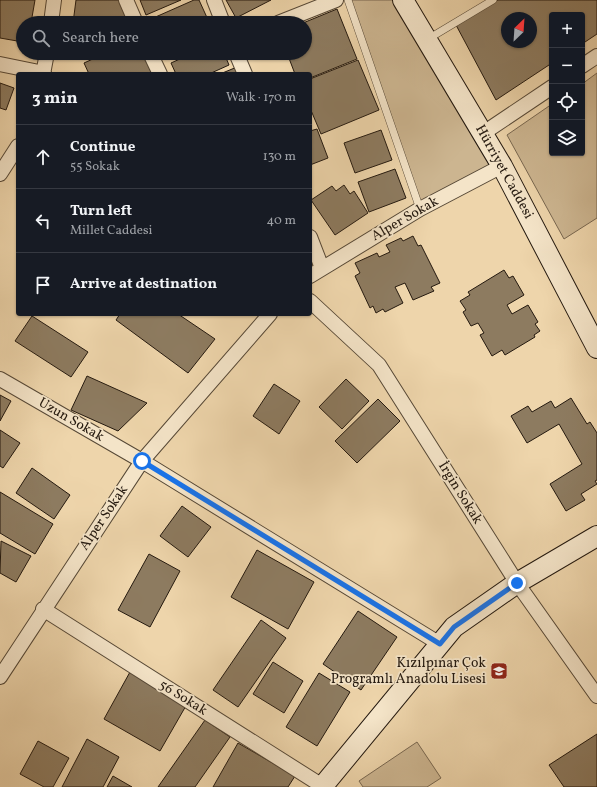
<!DOCTYPE html>
<meta charset="utf-8">
<style>
body{margin:0;font-family:Vollkorn,serif;background:#20242c;color:#f1f3f6}
.controls{position:absolute;right:12px;top:12px;display:grid;overflow:hidden;border-radius:4px;box-shadow:0 1px 3px #0004}
.controls button{width:36px;height:36px;display:grid;place-items:center;padding:0;border:0;border-bottom:1px solid #363941;background:#171b24;color:#f1f3f6;font:20px sans-serif}
.compass{position:absolute;left:501px;top:12px;width:36px;height:36px;border-radius:50%;background:#171b24;box-shadow:0 1px 3px #0004;rotate:25deg}
.stop{position:absolute;width:12px;height:12px;margin:-9px;border:3px solid #1a73e8;border-radius:50%;background:#fff}
.stop.end{background:#1a73e8;border-color:#fff;box-shadow:0 1px 4px #0008}
.list{margin:0;padding:0;list-style:none}
h2{display:flex;justify-content:space-between;align-items:center;height:52px;margin:0;padding:0 16px;font-size:17px}
h2 small{font-size:13px;font-weight:400;color:#9ea1a6}
.list li{display:grid;grid-template-columns:26px 1fr auto;gap:12px;align-items:center;box-sizing:border-box;height:64px;padding:0 16px;border-top:1px solid #363941}
.list b{display:block;font-size:15px;white-space:nowrap}
.list p{margin:0;font-size:13px;white-space:nowrap;color:#9ea1a6}
.list em{font-size:13px;font-style:normal;color:#9ea1a6}
.icon{flex:none;width:22px;height:22px;fill:none;stroke:currentColor;stroke-width:2;stroke-linecap:round;stroke-linejoin:round}
.map{position:relative;flex:none;width:597px;height:787px;overflow:hidden}
.search{position:absolute;background:#171b24;box-shadow:0 1px 3px #0004;left:16px;top:16px;width:296px;height:44px;display:flex;align-items:center;gap:10px;box-sizing:border-box;padding:0 14px;border-radius:22px;color:#9ea1a6;font-size:15px}
.panel{position:absolute;background:#171b24;box-shadow:0 1px 3px #0004;left:16px;top:72px;width:296px;height:244px;border-radius:4px}
.map>svg:first-child{display:block}
.green{fill:#ccb590;stroke:#786750}
.building{fill:#8d7b60;stroke:#24190f;fill-rule:evenodd}
.lines{fill:none;stroke-linecap:round;stroke-linejoin:round}
.lane-casing{stroke:#564836;stroke-width:8}
.street-casing{stroke:#564836;stroke-width:16}
.secondary-casing{stroke:#24190f;stroke-width:22}
.lane{stroke:#f4e4c8;stroke-width:7}
.street{stroke:#f4e4c8;stroke-width:14}
.secondary{stroke:#f4e4c8;stroke-width:20}
.route{stroke:#1a73e8;stroke-width:5}
.labels{text-anchor:middle;dominant-baseline:central;stroke-width:3.5;stroke-linejoin:round;paint-order:stroke}
.street-label{font-size:14px;fill:#24190f;stroke:#f4e4c8}
.poi-label{font-size:14px;fill:#24190f;stroke:#f4e4c8;text-anchor:end}
</style>
<div class="map">
<svg width="597" height="787" viewBox="0 0 597 787">
<rect width="100%" height="100%" fill="#eed5ab"/>
<filter id="stains"><feTurbulence type="fractalNoise" baseFrequency=".005" numOctaves="4"/><feColorMatrix values="0 0 0 0 .2 0 0 0 0 .09 0 0 0 0 .02 0 0 0 .5 -.17"/></filter>
<radialGradient id="worn" r=".72"><stop offset=".6" stop-color="#630" stop-opacity="0"/><stop offset="1" stop-color="#630" stop-opacity=".3"/></radialGradient>
<path class="green" d="M 348,0 L 403,0 L 502,166 L 420,209 Z
M 597,73 L 597,218 L 564,239 L 507,135 L 552,104 L 552,153 L 582,153 L 582,84 Z
M 417,742 L 441,778 L 427,787 L 363,787 L 359,781 Z"/>
<path class="building" d="M 0,0 L 35,0 L 31,23 L 23,23 L 23,42 L 0,38 Z
M 76,0 L 122,0 L 133,23 L 73,23 Z
M 140,0 L 181,0 L 146,15 Z
M 194,0 L 199,0 L 209,22 L 153,23 L 151,19 Z
M 226,0 L 271,0 L 236,18 Z
M 498,0 L 597,0 L 597,34 L 582,44 L 582,15 L 552,15 L 552,63 L 496,100 L 456,25 ZM 507,18 L 531,18 L 531,42 L 507,42 Z
M 337,9 L 357,59 L 310,78 L 310,74 L 295,74 L 287,53 L 305,53 L 305,23 L 303,23 Z
M 106,53 L 145,53 L 155,74 L 89,74 L 84,63 Z
M 193,53 L 224,53 L 229,65 L 209,74 L 176,74 L 171,63 Z
M 358,60 L 379,110 L 321,134 L 310,108 L 310,79 Z
M 237,67 L 240,74 L 220,74 Z
M 0,83 L 14,88 L 6,110 L 0,108 Z
M 317,129 L 328,158 L 310,165 L 310,131 Z
M 381,130 L 392,160 L 355,173 L 344,143 Z
M 395,169 L 406,198 L 369,212 L 358,182 Z
M 344,185 L 350,194 L 354,191 L 368,213 L 335,235 L 311,200 L 332,186 L 336,191 Z
M 413,236 L 418,246 L 421,245 L 440,283 L 431,287 L 434,291 L 413,300 L 405,283 L 395,287 L 403,303 L 385,312 L 383,309 L 376,313 L 373,306 L 370,308 L 355,276 L 360,273 L 355,263 L 377,253 L 379,257 L 390,252 L 386,245 L 401,238 L 403,241 Z
M 504,270 L 509,278 L 513,276 L 524,295 L 507,305 L 512,314 L 528,305 L 538,322 L 535,324 L 540,331 L 534,335 L 535,337 L 505,355 L 502,350 L 492,356 L 480,335 L 484,333 L 478,323 L 471,326 L 463,312 L 466,310 L 460,301 L 470,295 L 468,292 Z
M 120,314 L 178,314 L 215,339 L 188,373 L 116,320 Z
M 32,316 L 88,352 L 71,377 L 15,341 Z
M 87,376 L 147,403 L 118,431 L 71,410 Z
M 346,379 L 369,401 L 342,429 L 319,407 Z
M 274,384 L 300,401 L 279,434 L 253,416 Z
M 0,395 L 11,401 L 0,421 Z
M 571,398 L 587,424 L 590,422 L 597,433 L 597,480 L 595,481 L 597,484 L 581,494 L 585,500 L 566,511 L 550,484 L 582,464 L 559,424 L 527,443 L 511,416 L 528,406 L 532,412 L 551,401 L 555,408 Z
M 378,399 L 400,421 L 357,463 L 335,441 Z
M 0,430 L 20,443 L 3,468 L 0,466 Z
M 32,468 L 70,495 L 54,519 L 16,493 Z
M 0,492 L 53,524 L 35,554 L 0,533 Z
M 182,506 L 211,527 L 188,557 L 160,536 Z
M 1,541 L 31,556 L 16,582 L 0,573 Z
M 257,550 L 314,582 L 288,629 L 231,597 Z
M 149,554 L 180,571 L 150,627 L 118,610 Z
M 358,611 L 397,637 L 361,690 L 323,664 Z
M 261,620 L 286,638 L 238,707 L 213,690 Z
M 273,662 L 303,681 L 284,713 L 253,694 Z
M 130,672 L 187,704 L 160,751 L 104,719 Z
M 319,673 L 350,692 L 317,746 L 286,727 Z
M 205,720 L 230,737 L 195,787 L 158,787 Z
M 597,734 L 597,787 L 564,787 L 549,765 Z
M 87,739 L 119,757 L 103,787 L 62,787 Z
M 38,741 L 69,758 L 53,787 L 44,787 L 20,774 Z
M 238,743 L 295,776 L 288,787 L 213,787 Z
M 113,776 L 132,787 L 107,787 Z"/>
<g class="lines">
<g class="lane-casing">
<path id="lane" d="M 348,0 L 420,209
M 428,39 L 493,0"/>
</g>
<g class="street-casing">
<path id="street" d="M 126,0 L 136,23
M 214,0 L 223,23
M 51,23 L 54,0
M 278,23 L 336,0
M 150,53 L 160,74
M 236,53 L 245,74
M 0,64 L 44,73
M 582,66 L 597,56
M 43,74 L 47,53
M 482,134 L 552,87
M 0,174 L 18,146
M 310,237 L 322,268
M 310,276 L 420,209 L 502,166
M 310,301 L 379,365 L 517,583 L 597,696
M 0,379 L 142,461 L 440,644
M 43,609 L 324,787
M 0,677 L 142,461 L 270,314"/>
</g>
<g class="secondary-casing">
<path id="secondary" d="M 403,0 L 502,166 L 597,348
M 322,787 L 454,627 L 517,583 L 597,536"/>
</g>
<use href="#lane" class="lane"/>
<use href="#street" class="street"/>
<use href="#secondary" class="secondary"/>
</g>
<g class="lines">
<path class="route" d="M 142,461 L 440,644 L 454,627 L 517,583"/>
</g>
<defs>
<g id="school-square" transform="scale(0.9)"><rect x="-9" y="-9" width="18" height="18" rx="4" fill="#8f2418" stroke="#f4e4c8"/><path d="M0-5L7-2L0 1L-7-2ZM-4 1L0 2.5L4 1V4Q0 6-4 4Z" fill="#fff"/></g>
</defs>
<g fill-rule="evenodd">
<use href="#school-square" x="499" y="671"/>
</g>
<g class="labels">
<g class="street-label">
<text transform="translate(504 172) rotate(61)">Hürriyet Caddesi</text>
<text transform="translate(405 219) rotate(-30)">Alper Sokak</text>
<text transform="translate(71 420) rotate(30)">Uzun Sokak</text>
<text transform="translate(460 493) rotate(58)">İrgin Sokak</text>
<text transform="translate(104 518) rotate(-56)">Alper Sokak</text>
<text transform="translate(183 698) rotate(32)">56 Sokak</text>
</g>
<g class="poi-label">
<text x="486" y="663">Kızılpınar Çok<tspan x="486" dy="16">Programlı Anadolu Lisesi</tspan></text>
</g>
</g>
<rect width="100%" height="100%" filter="url(#stains)"/>
<rect width="100%" height="100%" fill="url(#worn)"/>
</svg>
<div class="controls">
<button>+</button>
<button>−</button>
<button><svg class="icon" aria-label="locate" viewBox="0 0 24 24"><circle cx="12" cy="12" r="6"/><path d="M12 2v4M12 18v4M2 12h4M18 12h4"/></svg></button>
<button><svg class="icon" aria-label="layers" viewBox="0 0 24 24"><path d="M12 4l9 5-9 5-9-5zM3 14l9 5 9-5"/></svg></button>
</div>
<svg class="compass" viewBox="-18 -18 36 36"><path d="M0-13l5 13h-10z" fill="#e53935"/><path d="M0 13l5-13h-10z" fill="#9ea1a6"/></svg>
<div class="stop" style="left:142px;top:461px"></div>
<div class="stop end" style="left:517px;top:583px"></div>
<div class="search"><svg class="icon" aria-label="search" viewBox="0 0 24 24"><circle cx="10" cy="10" r="6"/><path d="M15 15l6 6"/></svg>Search here</div>
<section class="panel">
<h2>3 min<small>Walk · 170 m</small></h2>
<ul class="list">
<li><svg class="icon" aria-label="ahead" viewBox="0 0 24 24"><path d="M12 20V5M6 11l6-6 6 6"/></svg><div><b>Continue</b><p>55 Sokak</p></div><em>130 m</em></li>
<li><svg class="icon" aria-label="left" viewBox="0 0 24 24"><path d="M17 20v-9H6M10 6l-5 5 5 5"/></svg><div><b>Turn left</b><p>Millet Caddesi</p></div><em>40 m</em></li>
<li><svg class="icon" aria-label="arrive" viewBox="0 0 24 24"><path d="M6 21V4h12l-3 4 3 4H6"/></svg><div><b>Arrive at destination</b></div></li>
</ul>
</section>
</div>
